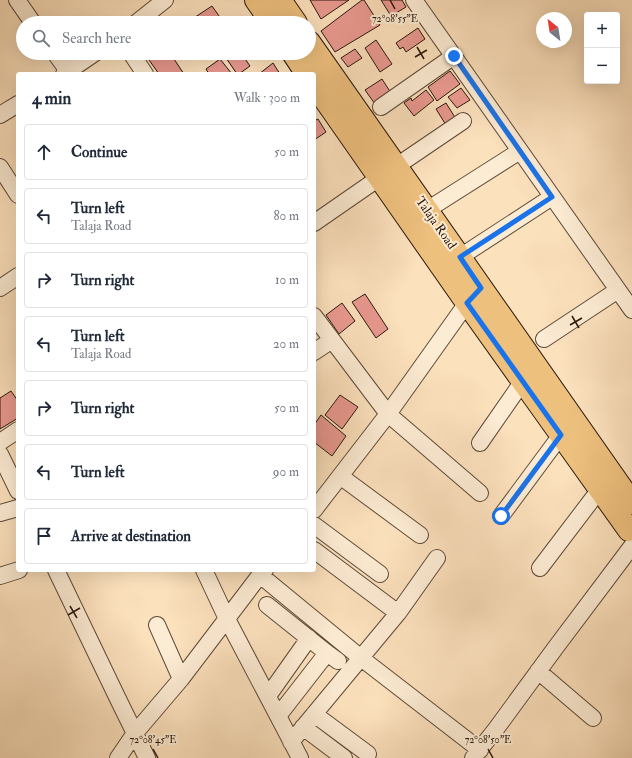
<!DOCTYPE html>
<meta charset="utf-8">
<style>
body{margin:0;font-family:"IM FELL Double Pica",serif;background:#f2f2f3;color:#1f2937}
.controls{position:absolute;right:12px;top:12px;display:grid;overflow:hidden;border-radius:4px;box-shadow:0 4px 16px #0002}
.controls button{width:36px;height:36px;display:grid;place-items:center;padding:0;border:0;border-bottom:1px solid #e0e1e3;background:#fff;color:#1f2937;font:20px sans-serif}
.compass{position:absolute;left:536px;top:12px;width:36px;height:36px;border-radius:50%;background:#fff;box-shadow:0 4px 16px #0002;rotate:330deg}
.stop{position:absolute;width:12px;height:12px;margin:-9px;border:3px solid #1a73e8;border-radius:50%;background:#fff}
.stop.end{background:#1a73e8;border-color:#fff;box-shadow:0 1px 4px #0008}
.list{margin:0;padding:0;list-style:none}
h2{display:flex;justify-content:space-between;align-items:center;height:52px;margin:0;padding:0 16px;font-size:17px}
h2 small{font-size:13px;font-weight:400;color:#747a83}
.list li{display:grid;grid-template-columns:26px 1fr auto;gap:12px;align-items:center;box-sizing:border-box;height:56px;margin:0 8px 8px;padding:0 8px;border:1px solid #e0e1e3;border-radius:4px}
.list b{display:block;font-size:15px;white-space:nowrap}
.list p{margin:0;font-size:13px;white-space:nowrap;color:#747a83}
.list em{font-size:13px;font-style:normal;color:#747a83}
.icon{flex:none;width:22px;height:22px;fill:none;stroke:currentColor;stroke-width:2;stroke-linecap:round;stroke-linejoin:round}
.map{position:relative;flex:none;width:632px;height:758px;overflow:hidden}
.search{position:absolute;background:#fff;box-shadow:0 4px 16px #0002;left:16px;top:16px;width:300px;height:44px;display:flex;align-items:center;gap:10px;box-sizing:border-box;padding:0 14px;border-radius:22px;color:#747a83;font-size:15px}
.panel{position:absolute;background:#fff;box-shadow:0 4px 16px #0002;left:16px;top:72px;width:300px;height:500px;border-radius:4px}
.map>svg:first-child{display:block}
.building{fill:#ea9990;stroke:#28170c}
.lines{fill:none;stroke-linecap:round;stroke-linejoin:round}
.street-casing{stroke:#5d4a38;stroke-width:18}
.primary-casing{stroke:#28170c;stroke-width:24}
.street{stroke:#fdecd4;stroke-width:16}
.primary{stroke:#eec07e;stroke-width:22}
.route{stroke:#1a73e8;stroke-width:5}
.ticks{fill:none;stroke:#28170c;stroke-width:1.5}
.labels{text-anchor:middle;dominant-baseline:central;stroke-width:4;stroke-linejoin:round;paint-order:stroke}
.street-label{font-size:13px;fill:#28170c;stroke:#fdecd4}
.ticks-label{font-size:10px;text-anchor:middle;fill:#28170c;stroke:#fdecd4;stroke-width:4;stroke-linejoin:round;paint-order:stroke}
</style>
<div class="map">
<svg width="632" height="758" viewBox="0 0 632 758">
<rect width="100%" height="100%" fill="#fce1bd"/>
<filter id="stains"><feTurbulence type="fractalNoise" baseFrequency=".005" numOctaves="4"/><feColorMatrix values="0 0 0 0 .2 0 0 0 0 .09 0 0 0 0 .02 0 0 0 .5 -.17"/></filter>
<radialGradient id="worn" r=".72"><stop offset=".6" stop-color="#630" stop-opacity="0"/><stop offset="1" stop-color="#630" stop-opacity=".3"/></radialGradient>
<path class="building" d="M 310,0 L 349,0 L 321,19 Z
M 362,0 L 364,0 L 380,25 L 335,52 L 321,31 Z
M 381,0 L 402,0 L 406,7 L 391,16 Z
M 212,6 L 224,23 L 186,23 Z
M 418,28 L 425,39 L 406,52 L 403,47 L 400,49 L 396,43 Z
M 376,40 L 392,64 L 380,72 L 365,48 Z
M 355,49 L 362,58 L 348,67 L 341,58 Z
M 144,53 L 170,53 L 184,74 L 159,74 Z
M 227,53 L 241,53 L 250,66 L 239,74 L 237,74 L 224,55 Z
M 220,59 L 232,74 L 209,74 L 206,69 Z
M 273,63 L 280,74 L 259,74 Z
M 450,71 L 460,84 L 437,101 L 428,87 Z
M 382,79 L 391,93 L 375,104 L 365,90 Z
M 461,88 L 470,100 L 457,108 L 448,97 Z
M 426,90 L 434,100 L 414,116 L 404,103 L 411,98 L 412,101 Z
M 446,103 L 456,119 L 446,125 L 436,109 Z
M 318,119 L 326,132 L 314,140 L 314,121 Z
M 365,294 L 388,329 L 376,338 L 352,302 Z
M 342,303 L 355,321 L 339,334 L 326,315 Z
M 11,391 L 18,401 L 18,418 L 0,429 L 0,398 Z
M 340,395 L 358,407 L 342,429 L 325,415 Z
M 321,415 L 346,436 L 332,456 L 314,442 L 314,425 Z"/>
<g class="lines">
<g class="street-casing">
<path id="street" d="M 17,0 L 33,23
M 414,0 L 632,310
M 136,23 L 165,0
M 55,53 L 68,71
M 131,53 L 145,74
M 64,74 L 95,53
M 381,107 L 454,56
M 0,115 L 18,104
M 0,167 L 18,195
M 427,210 L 520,151
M 314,223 L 379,178 L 463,121
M 460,257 L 552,197
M 0,288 L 18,276
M 314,316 L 388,414 L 480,493
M 544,339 L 618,290
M 314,352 L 332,340
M 0,442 L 18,430
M 480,443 L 523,381
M 0,454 L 18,491
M 340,476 L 420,535
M 314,510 L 388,414 L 467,303 L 474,295
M 0,513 L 18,508
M 501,516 L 561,435
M 314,525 L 380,574
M 314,550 L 398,613
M 540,568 L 600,489
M 56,570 L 118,699 L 147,758
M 204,570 L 227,619 L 300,758
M 260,575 L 361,658 L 480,750
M 0,576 L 19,570
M 267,605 L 327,653 L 338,661
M 157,625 L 181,679
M 538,671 L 593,718
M 268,696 L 309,638
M 314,714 L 368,754
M 278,716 L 327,653
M 303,727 L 344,758
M 291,742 L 398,613 L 437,558
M 118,758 L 135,733 L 181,679 L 260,575 L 265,570
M 473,758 L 496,729 L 556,647 L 632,546"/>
</g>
<g class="primary-casing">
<path id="primary" d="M 256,0 L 272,23
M 280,0 L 296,23
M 309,42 L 632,503
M 293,53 L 307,74
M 314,84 L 467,303 L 629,530"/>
</g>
<use href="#street" class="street"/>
<use href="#primary" class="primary"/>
</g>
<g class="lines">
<path class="route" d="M 454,56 L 552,197 L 460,257 L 481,288 L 467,303 L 561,435 L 501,516"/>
</g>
<path class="ticks" d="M 390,0 L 395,9M 417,47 L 424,59M 415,57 L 427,50M 572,316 L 579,328M 570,325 L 582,318M 70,606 L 77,618M 68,615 L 80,608M 153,749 L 158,758M 488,749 L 493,758"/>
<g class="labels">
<g class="street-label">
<text transform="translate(436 223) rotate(55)">Talaja Road</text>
</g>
</g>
<g class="ticks-label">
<text x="395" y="22">72°08'55"E</text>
<text x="153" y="743">72°08'45"E</text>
<text x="488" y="743">72°08'50"E</text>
</g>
<rect width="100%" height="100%" filter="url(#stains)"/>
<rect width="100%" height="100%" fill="url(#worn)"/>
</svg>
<div class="controls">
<button>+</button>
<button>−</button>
</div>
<svg class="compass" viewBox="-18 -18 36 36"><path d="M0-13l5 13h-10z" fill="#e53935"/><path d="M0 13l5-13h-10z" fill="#747a83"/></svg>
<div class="stop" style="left:501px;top:516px"></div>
<div class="stop end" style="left:454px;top:56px"></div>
<div class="search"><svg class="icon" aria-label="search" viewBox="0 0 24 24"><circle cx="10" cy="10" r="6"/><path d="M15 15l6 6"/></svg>Search here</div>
<section class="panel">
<h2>4 min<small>Walk · 300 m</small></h2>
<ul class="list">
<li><svg class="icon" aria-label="ahead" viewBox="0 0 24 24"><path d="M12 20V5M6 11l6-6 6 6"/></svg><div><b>Continue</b></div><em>50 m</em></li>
<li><svg class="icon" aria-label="left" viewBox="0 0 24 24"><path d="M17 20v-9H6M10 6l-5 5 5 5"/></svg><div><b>Turn left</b><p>Talaja Road</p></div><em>80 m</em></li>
<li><svg class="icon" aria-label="right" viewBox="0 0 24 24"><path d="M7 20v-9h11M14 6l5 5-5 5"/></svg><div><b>Turn right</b></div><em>10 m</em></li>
<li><svg class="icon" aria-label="left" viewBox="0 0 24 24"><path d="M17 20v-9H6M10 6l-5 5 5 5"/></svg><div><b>Turn left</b><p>Talaja Road</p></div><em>20 m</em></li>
<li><svg class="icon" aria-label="right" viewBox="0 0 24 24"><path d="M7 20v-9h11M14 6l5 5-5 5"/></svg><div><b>Turn right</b></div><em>50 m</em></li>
<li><svg class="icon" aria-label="left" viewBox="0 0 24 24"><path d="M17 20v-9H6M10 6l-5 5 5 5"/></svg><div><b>Turn left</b></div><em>90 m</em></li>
<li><svg class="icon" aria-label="arrive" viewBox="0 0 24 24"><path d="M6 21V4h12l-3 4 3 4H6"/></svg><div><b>Arrive at destination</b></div></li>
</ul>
</section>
</div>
